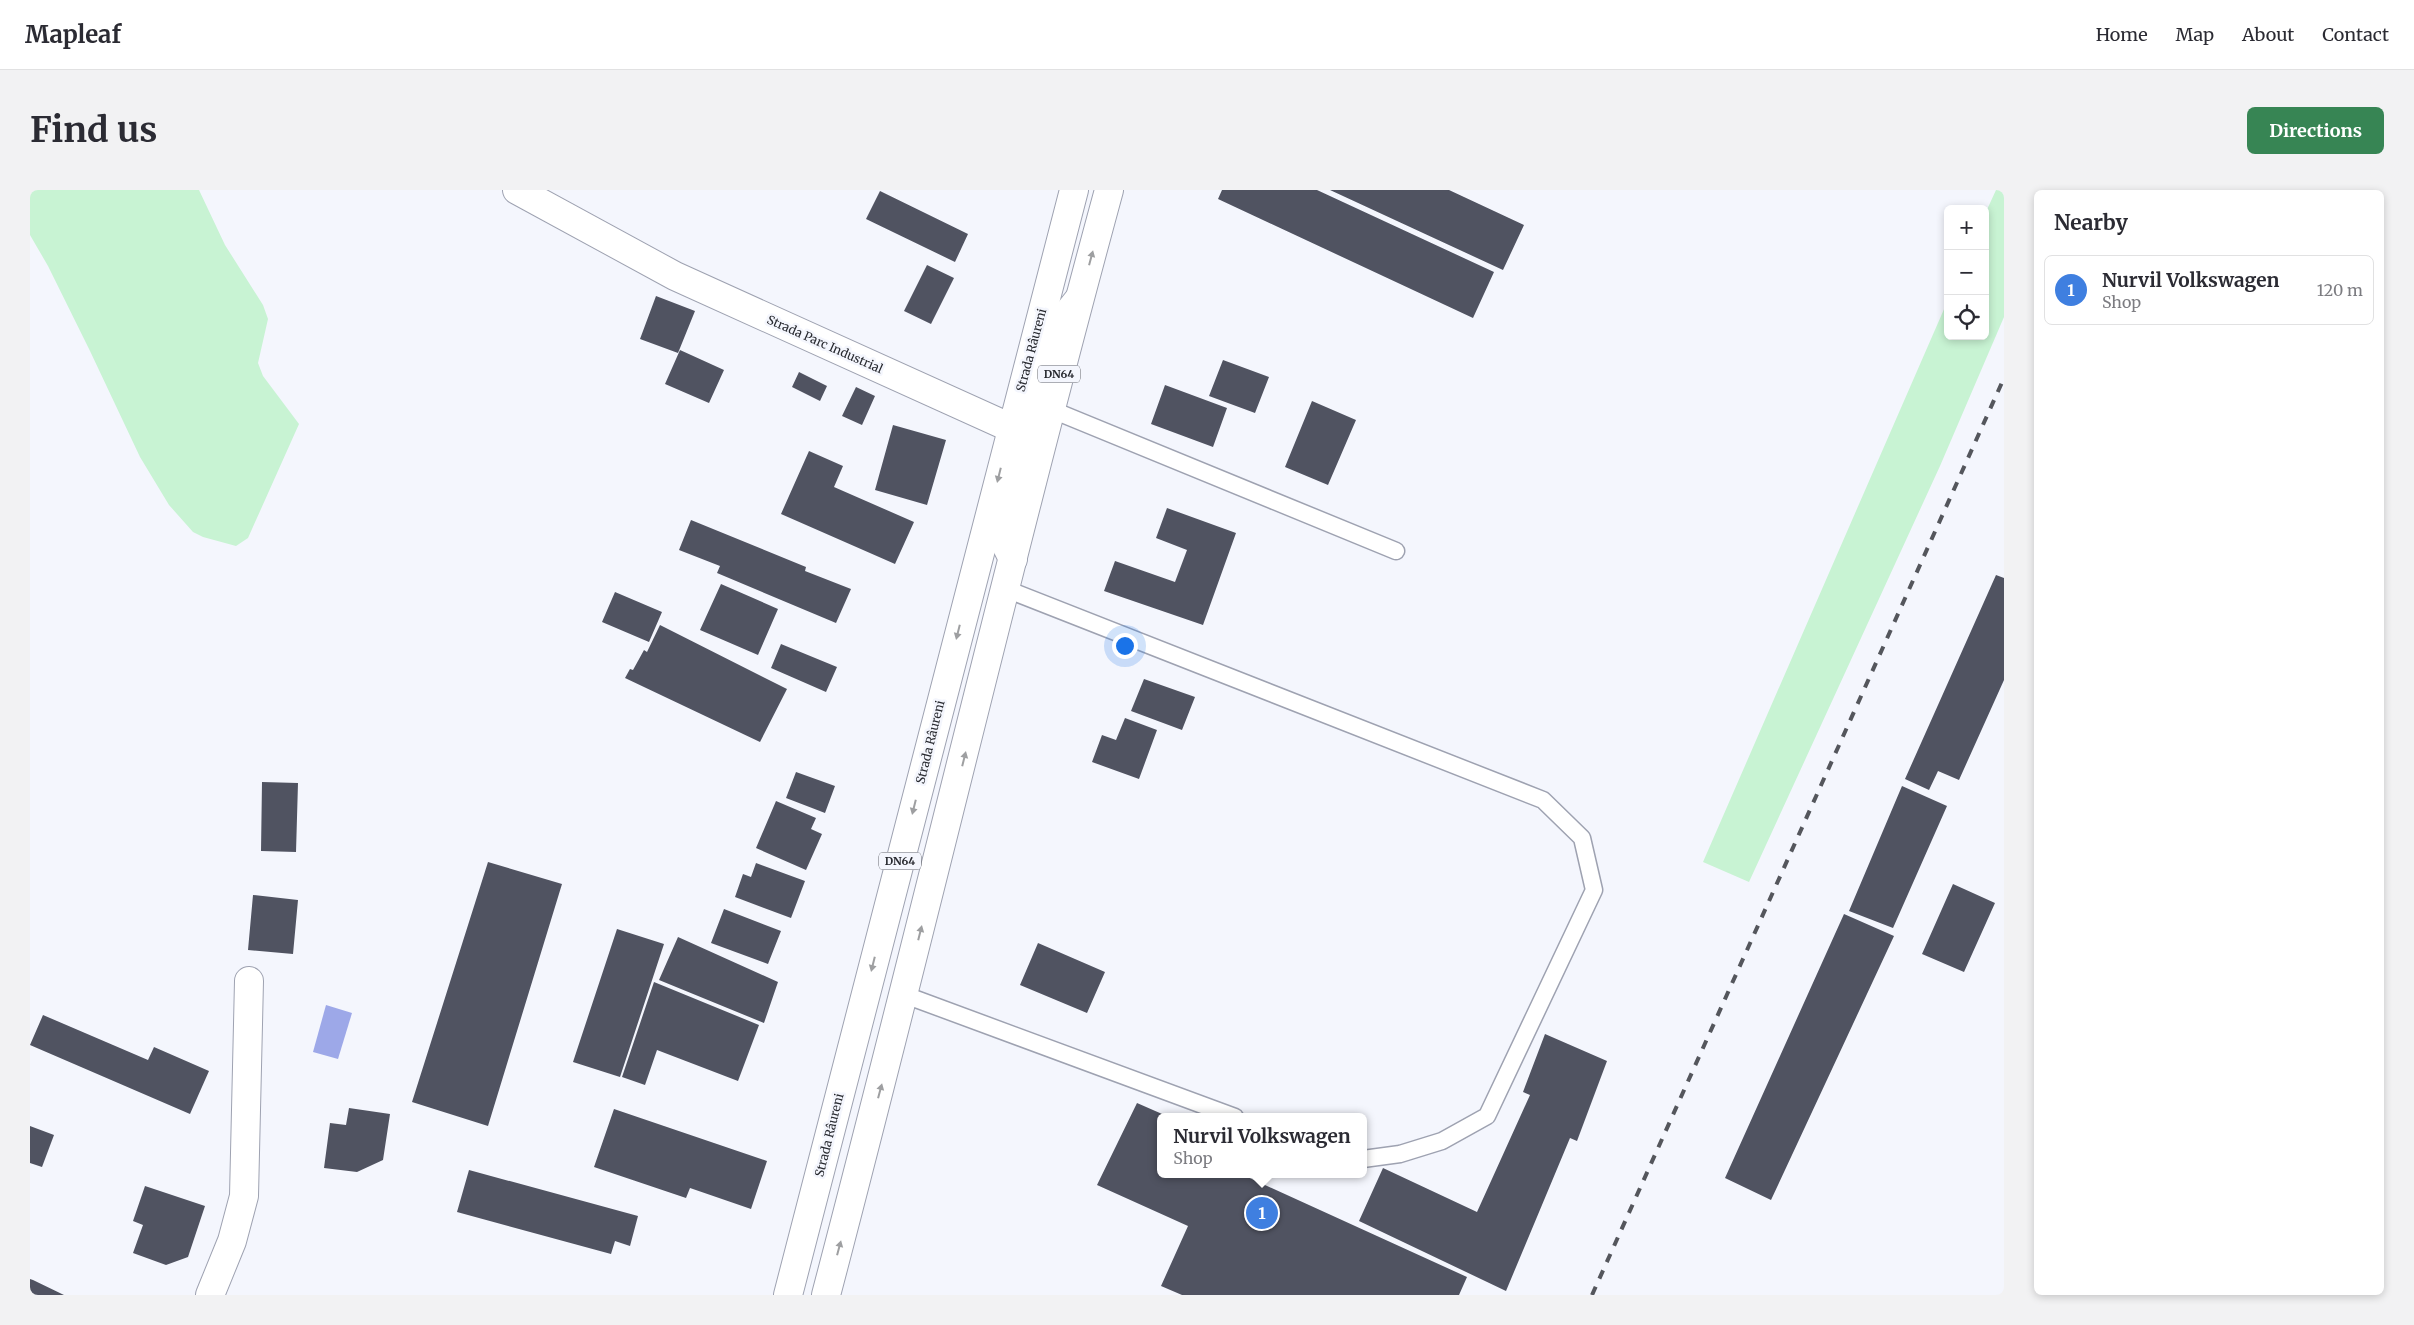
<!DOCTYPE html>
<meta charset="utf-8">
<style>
body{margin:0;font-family:Merriweather,serif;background:#f2f2f3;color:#2b2b33}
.controls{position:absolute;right:15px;top:15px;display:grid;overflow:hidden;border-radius:8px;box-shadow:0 2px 8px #0003}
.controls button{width:45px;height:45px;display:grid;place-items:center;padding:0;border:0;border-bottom:1px solid #e1e1e2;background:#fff;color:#2b2b33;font:25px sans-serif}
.you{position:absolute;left:1094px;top:455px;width:18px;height:18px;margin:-12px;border:4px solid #fff;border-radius:50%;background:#1a73e8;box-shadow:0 0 0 8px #1a73e833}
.badge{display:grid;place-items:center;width:32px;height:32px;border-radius:50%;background:#378554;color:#fff;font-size:16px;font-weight:700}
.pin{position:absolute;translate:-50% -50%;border:2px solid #fff;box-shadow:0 1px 5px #0006}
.popup{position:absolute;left:1127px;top:923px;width:210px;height:65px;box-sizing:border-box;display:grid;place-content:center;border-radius:8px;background:#fff;filter:drop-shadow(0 1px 4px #0005);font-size:16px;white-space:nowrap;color:#7c7c81}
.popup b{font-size:19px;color:#2b2b33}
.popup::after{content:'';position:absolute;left:50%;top:100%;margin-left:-10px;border:10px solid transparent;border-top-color:#fff}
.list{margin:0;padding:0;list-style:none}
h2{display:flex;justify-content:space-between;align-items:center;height:65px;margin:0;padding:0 20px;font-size:21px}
h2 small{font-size:16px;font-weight:400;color:#7c7c81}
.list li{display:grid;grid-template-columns:32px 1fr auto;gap:15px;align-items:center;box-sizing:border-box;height:70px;margin:0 10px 10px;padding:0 10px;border:1px solid #e1e1e2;border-radius:8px}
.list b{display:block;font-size:19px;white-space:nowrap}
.list p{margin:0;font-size:16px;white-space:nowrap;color:#7c7c81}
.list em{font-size:16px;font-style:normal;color:#7c7c81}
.icon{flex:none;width:28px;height:28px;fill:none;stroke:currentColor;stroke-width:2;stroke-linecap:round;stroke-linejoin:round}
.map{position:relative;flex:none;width:1974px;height:1105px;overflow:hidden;border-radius:8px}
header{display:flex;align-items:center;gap:30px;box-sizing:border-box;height:70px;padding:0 25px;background:#fff;border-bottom:1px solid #e1e1e2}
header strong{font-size:24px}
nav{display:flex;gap:28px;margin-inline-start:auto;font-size:18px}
.intro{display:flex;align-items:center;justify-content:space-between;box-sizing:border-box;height:120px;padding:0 30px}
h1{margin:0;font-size:35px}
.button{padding:12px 22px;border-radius:8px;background:#378554;color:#fff;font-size:18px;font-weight:700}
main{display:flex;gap:30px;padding:0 30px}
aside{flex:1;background:#fff;border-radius:8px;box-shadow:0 2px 8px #0003}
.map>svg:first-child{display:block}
.green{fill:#c8f3d3}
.water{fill:#9da8e8}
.building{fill:#505361}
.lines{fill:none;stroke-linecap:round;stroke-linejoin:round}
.service-casing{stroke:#9ea2b1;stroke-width:19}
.minor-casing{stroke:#9ea2b1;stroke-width:30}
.primary-casing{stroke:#9ea2b1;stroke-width:30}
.service{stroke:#fff;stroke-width:16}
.minor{stroke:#fff;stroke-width:28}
.primary{stroke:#fff;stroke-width:28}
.rail{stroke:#54565c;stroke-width:4;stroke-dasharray:9 9;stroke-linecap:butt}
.oneway{fill:#9e9fa1}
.labels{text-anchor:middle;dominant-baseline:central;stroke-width:5;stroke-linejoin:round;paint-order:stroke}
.shield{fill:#f4f6fd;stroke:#64666d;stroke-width:1}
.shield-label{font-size:11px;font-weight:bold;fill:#27292f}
.street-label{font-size:12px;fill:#27292f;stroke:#f4f6fd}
</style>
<header>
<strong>Mapleaf</strong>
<nav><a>Home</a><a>Map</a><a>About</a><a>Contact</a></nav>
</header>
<div class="intro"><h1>Find us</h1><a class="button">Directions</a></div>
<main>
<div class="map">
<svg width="1974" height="1105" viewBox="0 0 1974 1105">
<rect width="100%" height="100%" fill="#f4f6fd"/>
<path class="green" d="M 0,0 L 169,0 L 195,55 L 233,115 L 238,129 L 228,173 L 233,186 L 269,234 L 218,348 L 206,356 L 173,347 L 163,342 L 139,315 L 110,267 L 60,161 L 18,76 L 0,45 Z
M 1966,0 L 1974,0 L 1974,127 L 1910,276 L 1719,692 L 1673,672 L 1918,110 L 1918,146 L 1955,146 L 1955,24 Z"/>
<path class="water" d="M 296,815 L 322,823 L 308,869 L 283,862 Z"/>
<path class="building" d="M 1192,0 L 1287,0 L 1464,82 L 1443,128 L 1188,9 Z
M 1300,0 L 1419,0 L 1494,35 L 1473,80 Z
M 850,1 L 938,44 L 925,72 L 836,29 Z
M 897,75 L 924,88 L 901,134 L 874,121 Z
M 626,106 L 665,121 L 648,163 L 610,149 Z
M 650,160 L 694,180 L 679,213 L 635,194 Z
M 1193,170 L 1239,187 L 1225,223 L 1179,206 Z
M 769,182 L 797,196 L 790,211 L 762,197 Z
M 1135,195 L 1197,218 L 1183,257 L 1121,234 Z
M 826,197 L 845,206 L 832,235 L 812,226 Z
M 1282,211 L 1326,230 L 1298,295 L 1255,277 Z
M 863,235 L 916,250 L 897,315 L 845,300 Z
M 779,261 L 813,276 L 804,297 L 884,332 L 865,374 L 751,324 Z
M 1137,318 L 1206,343 L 1173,435 L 1074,401 L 1085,371 L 1145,392 L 1157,360 L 1126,348 Z
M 661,330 L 776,377 L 775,381 L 821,399 L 806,433 L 687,383 L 690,376 L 649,360 Z
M 1966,385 L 1974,388 L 1974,490 L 1929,590 L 1908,581 L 1899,600 L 1875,589 Z
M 691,394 L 748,419 L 728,465 L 670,440 Z
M 585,402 L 632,422 L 619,452 L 572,432 Z
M 630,435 L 757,499 L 730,552 L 595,488 L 600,479 L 603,480 L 614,460 L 617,462 Z
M 751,454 L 807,477 L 796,502 L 741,478 Z
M 1114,489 L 1165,507 L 1152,540 L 1101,521 Z
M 1095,528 L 1127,540 L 1109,589 L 1062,572 L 1072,545 L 1086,550 Z
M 766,582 L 805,596 L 795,623 L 756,608 Z
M 232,592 L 268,593 L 266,662 L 231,661 Z
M 1872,596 L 1917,616 L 1863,738 L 1819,721 Z
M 746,611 L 786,628 L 781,639 L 792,644 L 776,680 L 726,658 Z
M 458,672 L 532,694 L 458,936 L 382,912 Z
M 726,673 L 775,691 L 761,728 L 705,707 L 713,684 L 721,687 Z
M 1923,694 L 1965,713 L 1934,782 L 1892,764 Z
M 223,705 L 268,710 L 263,764 L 218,760 Z
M 694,719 L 751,741 L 738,774 L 681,753 Z
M 1814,724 L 1864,746 L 1741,1010 L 1695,988 Z
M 587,739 L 634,754 L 590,887 L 543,872 Z
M 648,747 L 748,792 L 734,833 L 629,790 Z
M 1008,753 L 1075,782 L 1057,823 L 990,795 Z
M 624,792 L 729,835 L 708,891 L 627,860 L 615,895 L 592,887 Z
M 13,825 L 118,870 L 124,857 L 179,881 L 160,924 L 0,855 Z
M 1515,844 L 1577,871 L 1547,951 L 1540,948 L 1476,1101 L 1329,1031 L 1353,978 L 1447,1022 L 1500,905 L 1493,902 Z
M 1107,913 L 1139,927 L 1131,927 L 1131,984 L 1211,984 L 1437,1087 L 1429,1105 L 1152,1105 L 1131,1096 L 1158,1036 L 1067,995 Z
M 319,918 L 360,924 L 353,970 L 327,982 L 294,978 L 300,933 L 316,935 Z
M 584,919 L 737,971 L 721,1019 L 660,998 L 656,1008 L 564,977 Z
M 0,936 L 24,945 L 12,977 L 0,973 Z
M 439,980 L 608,1026 L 600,1056 L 585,1051 L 581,1064 L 427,1022 Z
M 115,996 L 175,1016 L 158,1067 L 136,1075 L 103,1063 L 113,1035 L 103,1031 Z
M 0,1089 L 3,1090 L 34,1105 L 0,1105 Z"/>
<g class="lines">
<g class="service-casing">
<path id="service" d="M 1020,219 L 1366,361
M 976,399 L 1513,610 L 1552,648 L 1564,700 L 1457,926 L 1412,951 L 1370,964 L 1333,969
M 875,805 L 1205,927"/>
</g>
<g class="minor-casing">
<path id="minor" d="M 487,0 L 645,86 L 981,238 L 994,254 L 973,349 L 983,369
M 981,238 L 1000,230 L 1005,222 L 1026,138 L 1049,109
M 180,1105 L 202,1051 L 214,1006 L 219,791"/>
</g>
<g class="primary-casing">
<path id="primary" d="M 758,1105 L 1044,0
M 796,1105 C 893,737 979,367 1079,0"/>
</g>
<use href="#service" class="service"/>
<use href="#minor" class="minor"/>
<use href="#primary" class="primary"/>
<path class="rail" d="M 1562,1105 L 1974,188"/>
</g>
<defs><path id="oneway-solid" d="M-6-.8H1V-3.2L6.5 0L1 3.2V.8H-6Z" transform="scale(1.25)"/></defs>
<g class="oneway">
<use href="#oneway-solid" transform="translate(1061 68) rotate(-75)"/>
<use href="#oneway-solid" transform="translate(969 285) rotate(104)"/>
<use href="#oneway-solid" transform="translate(928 442) rotate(104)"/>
<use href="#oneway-solid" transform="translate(934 569) rotate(-76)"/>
<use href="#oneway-solid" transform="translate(884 617) rotate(104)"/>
<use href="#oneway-solid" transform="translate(890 743) rotate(-76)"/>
<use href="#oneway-solid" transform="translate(843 774) rotate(104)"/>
<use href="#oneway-solid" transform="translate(850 901) rotate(-75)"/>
<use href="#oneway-solid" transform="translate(809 1058) rotate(-75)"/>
</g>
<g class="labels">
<g class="shield">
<rect x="1008" y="175.5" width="42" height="17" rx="4"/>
<rect x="849" y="662.5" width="42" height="17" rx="4"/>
</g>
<g class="shield-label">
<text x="1029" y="184">DN64</text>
<text x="870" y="671">DN64</text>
</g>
<g class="street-label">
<text transform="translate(795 154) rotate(24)">Strada Parc Industrial</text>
<text transform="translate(1001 160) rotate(-75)">Strada Râureni</text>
<text transform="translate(900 552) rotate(-76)">Strada Râureni</text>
<text transform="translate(799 945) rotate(-76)">Strada Râureni</text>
</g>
</g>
</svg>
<div class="controls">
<button>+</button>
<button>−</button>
<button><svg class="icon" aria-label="locate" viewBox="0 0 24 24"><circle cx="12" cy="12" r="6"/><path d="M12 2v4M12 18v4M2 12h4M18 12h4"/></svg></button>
</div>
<div class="you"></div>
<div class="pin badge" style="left:1232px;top:1023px;background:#3f7fe0">1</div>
<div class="popup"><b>Nurvil Volkswagen</b>Shop</div>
</div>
<aside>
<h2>Nearby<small></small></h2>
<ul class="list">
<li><span class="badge" style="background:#3f7fe0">1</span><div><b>Nurvil Volkswagen</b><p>Shop</p></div><em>120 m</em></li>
</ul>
</aside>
</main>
